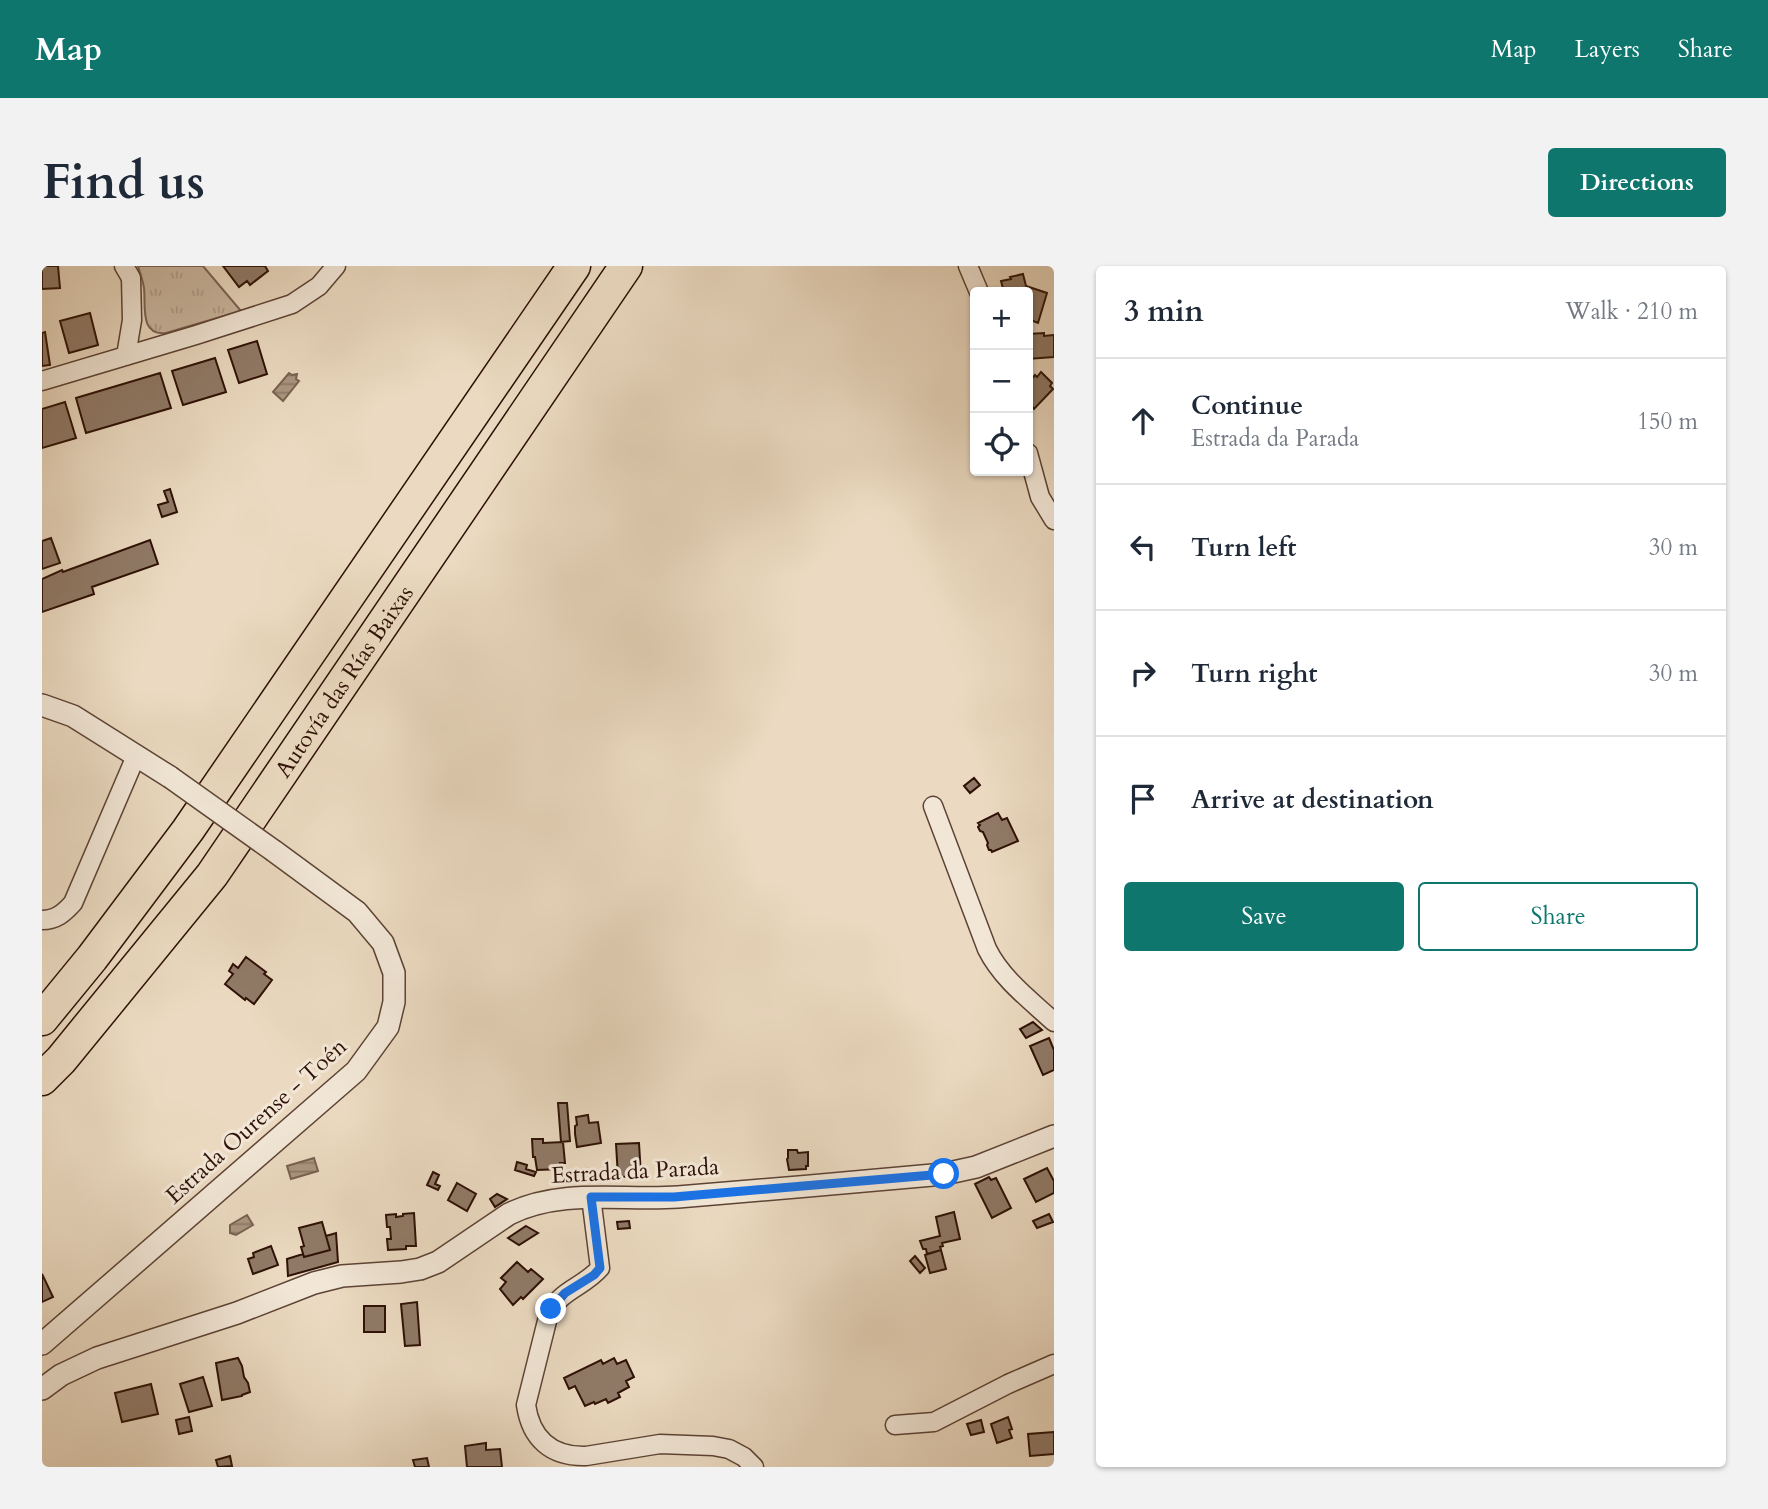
<!DOCTYPE html>
<meta charset="utf-8">
<style>
body{margin:0;font-family:Cardo,serif;background:#f2f2f3;color:#1f2937}
.controls{position:absolute;right:21px;top:21px;display:grid;overflow:hidden;border-radius:7px;box-shadow:0 2px 5px #0004}
.controls button{width:63px;height:63px;display:grid;place-items:center;padding:0;border:0;border-bottom:2px solid #e0e1e3;background:#fff;color:#1f2937;font:35px sans-serif}
.stop{position:absolute;width:21px;height:21px;margin:-16px;border:5px solid #1a73e8;border-radius:50%;background:#fff}
.stop.end{background:#1a73e8;border-color:#fff;box-shadow:0 2px 7px #0008}
.list{margin:0;padding:0;list-style:none}
h2{display:flex;justify-content:space-between;align-items:center;height:91px;margin:0;padding:0 28px;font-size:30px}
h2 small{font-size:23px;font-weight:400;color:#747a83}
.list li{display:grid;grid-template-columns:46px 1fr auto;gap:21px;align-items:center;box-sizing:border-box;height:126px;padding:0 28px;border-top:2px solid #e0e1e3}
.list b{display:block;font-size:26px;white-space:nowrap}
.list p{margin:0;font-size:23px;white-space:nowrap;color:#747a83}
.list em{font-size:23px;font-style:normal;color:#747a83}
.actions{display:flex;gap:14px;padding:21px 28px}
.actions a{flex:1;padding:16px 0;border:2px solid #0f766e;border-radius:7px;text-align:center;font-size:24px;color:#0f766e}
.actions .main{background:#0f766e;color:#fff}
.icon{flex:none;width:38px;height:38px;fill:none;stroke:currentColor;stroke-width:2;stroke-linecap:round;stroke-linejoin:round}
.map{position:relative;flex:none;width:1012px;height:1201px;overflow:hidden;border-radius:7px}
header{display:flex;align-items:center;gap:42px;box-sizing:border-box;height:98px;padding:0 35px;background:#0f766e;color:#fff}
header strong{font-size:33px}
nav{display:flex;gap:38px;margin-inline-start:auto;font-size:24px}
.intro{display:flex;align-items:center;justify-content:space-between;box-sizing:border-box;height:168px;padding:0 42px}
h1{margin:0;font-size:49px}
.button{padding:18px 32px;border-radius:7px;background:#0f766e;color:#fff;font-size:24px;font-weight:700}
main{display:flex;gap:42px;padding:0 42px}
aside{flex:1;background:#fff;border-radius:7px;box-shadow:0 2px 5px #0004}
.map>svg:first-child{display:block}
.park{fill:url(#park-tufts);stroke:#7c6454;stroke-width:2}
.water{fill:url(#water-rules);stroke:#796150;stroke-width:2}
.building{fill:#907a67;stroke:#2e1106;stroke-width:2}
.lines{fill:none;stroke-linecap:round;stroke-linejoin:round}
.minor-casing{stroke:#5d4335;stroke-width:21}
.tertiary-casing{stroke:#5d4335;stroke-width:24}
.motorway-casing{stroke:#2e1106;stroke-width:35}
.minor{stroke:#f2e7d7;stroke-width:18}
.tertiary{stroke:#f2e7d7;stroke-width:21}
.motorway{stroke:#ebdac1;stroke-width:32}
.tertiary-bridge-casing{stroke:#5d4335;stroke-width:24;stroke-linecap:butt}
.tertiary-bridge{stroke:#f2e7d7;stroke-width:21}
.route{stroke:#1a73e8;stroke-width:9}
.labels{text-anchor:middle;dominant-baseline:central;stroke-width:6;stroke-linejoin:round;paint-order:stroke}
.street-label{font-size:23px;fill:#2e1106;stroke:#f2e7d7}
</style>
<header>
<strong>Map</strong>
<nav><a>Map</a><a>Layers</a><a>Share</a></nav>
</header>
<div class="intro"><h1>Find us</h1><a class="button">Directions</a></div>
<main>
<div class="map">
<svg width="1012" height="1201" viewBox="0 0 1012 1201">
<defs>
<pattern id="park-tufts" width="24" height="20" patternUnits="userSpaceOnUse" patternTransform="scale(1.75)"><rect width="24" height="20" fill="#cbb8a1"/><path d="M3 7l-1-3M5 7V3M7 7l1-3M15 17l-1-3M17 17v-4M19 17l1-3" fill="none" stroke="#af9d89"/></pattern>
<pattern id="water-rules" width="6" height="5" patternUnits="userSpaceOnUse" patternTransform="scale(1.75)"><rect width="6" height="5" fill="#ab9681"/><path d="M0 2.5h6" fill="none" stroke="#8c7968"/></pattern>
</defs>
<rect width="100%" height="100%" fill="#ebdac1"/>
<filter id="stains"><feTurbulence type="fractalNoise" baseFrequency=".00286" numOctaves="4"/><feColorMatrix values="0 0 0 0 .2 0 0 0 0 .09 0 0 0 0 .02 0 0 0 .5 -.17"/></filter>
<radialGradient id="worn" r=".72"><stop offset=".6" stop-color="#630" stop-opacity="0"/><stop offset="1" stop-color="#630" stop-opacity=".3"/></radialGradient>
<path class="park" d="M 96,0 L 161,0 L 199,45 L 124,67 C 97,70 104,39 102,22 C 101,15 98,7 96,0 Z"/>
<path class="water" d="M 247,107 L 250,109 L 255,108 L 254,113 L 257,115 L 241,135 L 231,126 Z
M 272,892 L 276,905 L 249,913 L 245,900 Z
M 205,949 L 211,959 L 194,969 L 188,967 L 188,959 Z"/>
<path class="building" d="M 0,0 L 16,0 L 18,22 L 0,23 Z
M 181,0 L 223,0 L 226,5 L 208,19 L 205,15 L 197,21 Z
M 981,8 L 984,20 L 1005,27 L 996,57 L 986,53 L 986,26 L 962,26 L 959,15 L 969,13 L 968,11 Z
M 48,47 L 56,79 L 27,87 L 18,55 Z
M 3,66 L 8,99 L 0,100 L 0,67 Z
M 1002,67 L 1002,70 L 1012,69 L 1012,91 L 986,93 L 986,68 Z
M 215,75 L 225,108 L 197,117 L 186,84 Z
M 173,92 L 184,126 L 141,139 L 130,105 Z
M 999,106 L 1010,117 L 1008,120 L 1011,123 L 992,143 L 990,140 L 987,144 L 986,117 L 993,109 L 995,111 Z
M 118,107 L 129,142 L 44,167 L 34,132 Z
M 23,136 L 34,172 L 0,182 L 0,143 Z
M 128,223 L 135,246 L 120,251 L 116,239 L 126,236 L 122,225 Z
M 9,272 L 18,297 L 0,303 L 0,275 Z
M 108,274 L 116,298 L 50,321 L 52,328 L 0,346 L 0,313 L 20,304 L 21,306 L 29,303 Z
M 932,512 L 938,519 L 928,527 L 922,520 Z
M 956,547 L 960,554 L 965,552 L 976,575 L 950,586 L 949,584 L 947,584 L 945,579 L 946,577 L 941,566 L 938,565 L 936,561 L 938,559 L 936,557 Z
M 204,691 L 224,706 L 222,708 L 230,714 L 212,738 L 204,732 L 203,734 L 183,718 L 191,708 L 187,705 L 191,698 L 196,702 Z
M 991,756 L 1000,764 L 984,772 L 978,763 Z
M 1007,772 L 1012,784 L 1012,804 L 1001,809 L 988,780 Z
M 516,837 L 525,837 L 528,875 L 519,876 Z
M 546,849 L 547,857 L 556,856 L 559,877 L 535,881 L 533,868 L 533,860 L 535,859 L 534,851 Z
M 490,873 L 501,873 L 501,877 L 521,876 L 523,897 L 518,897 L 519,903 L 495,904 L 493,891 L 491,891 Z
M 597,877 L 599,910 L 576,911 L 574,878 Z
M 746,884 L 755,884 L 756,887 L 766,886 L 766,900 L 764,900 L 764,903 L 747,904 L 745,893 L 746,892 Z
M 475,896 L 485,899 L 484,903 L 494,906 L 492,910 L 473,904 Z
M 1005,902 L 1012,915 L 1012,927 L 994,936 L 982,913 Z
M 545,903 L 547,916 L 533,914 L 532,905 Z
M 391,906 L 397,909 L 393,918 L 398,920 L 396,924 L 385,919 Z
M 947,911 L 949,914 L 954,912 L 969,942 L 950,952 L 933,918 Z
M 415,917 L 434,928 L 425,945 L 406,934 Z
M 455,928 L 465,933 L 453,941 L 448,933 Z
M 912,946 L 918,973 L 900,977 L 901,980 L 898,981 L 899,984 L 885,988 L 884,983 L 881,983 L 878,975 L 898,970 L 894,951 Z
M 372,947 L 374,980 L 364,980 L 364,983 L 346,984 L 345,973 L 349,973 L 348,961 L 345,961 L 344,949 L 354,948 L 354,951 L 361,950 L 361,948 Z
M 1007,948 L 1011,956 L 995,962 L 991,955 Z
M 587,955 L 588,962 L 576,963 L 575,956 Z
M 280,956 L 288,984 L 262,991 L 259,981 L 262,980 L 257,962 Z
M 484,960 L 496,967 L 477,979 L 466,972 Z
M 294,967 L 296,996 L 246,1010 L 245,993 L 261,988 L 262,991 L 288,984 L 284,970 Z
M 229,980 L 236,999 L 211,1008 L 206,993 L 212,991 L 211,987 Z
M 899,984 L 904,1003 L 888,1007 L 883,989 Z
M 873,990 L 883,1002 L 878,1007 L 868,995 Z
M 475,996 L 486,1006 L 489,1003 L 501,1013 L 481,1033 L 479,1031 L 471,1039 L 458,1023 L 464,1016 L 459,1012 Z
M 0,1008 L 11,1031 L 0,1036 Z
M 375,1036 L 378,1079 L 363,1080 L 359,1038 Z
M 322,1040 L 343,1040 L 343,1066 L 322,1066 Z
M 196,1092 L 200,1100 L 202,1111 L 206,1117 L 208,1126 L 200,1129 L 200,1130 L 180,1134 L 174,1097 Z
M 572,1092 L 575,1098 L 584,1094 L 592,1111 L 584,1115 L 587,1121 L 576,1127 L 578,1131 L 566,1137 L 564,1133 L 553,1138 L 552,1136 L 543,1140 L 533,1120 L 527,1123 L 522,1112 L 559,1094 L 561,1098 Z
M 161,1111 L 170,1140 L 147,1146 L 138,1118 Z
M 109,1118 L 116,1148 L 80,1156 L 73,1127 Z
M 147,1151 L 150,1165 L 137,1168 L 134,1154 Z
M 966,1151 L 970,1163 L 967,1164 L 970,1172 L 955,1177 L 949,1158 Z
M 939,1154 L 942,1166 L 929,1169 L 925,1158 Z
M 1012,1166 L 1012,1188 L 988,1190 L 986,1168 Z
M 444,1177 L 444,1184 L 458,1183 L 460,1201 L 425,1201 L 423,1180 Z
M 188,1190 L 190,1200 L 176,1201 L 174,1194 Z
M 385,1192 L 387,1201 L 373,1201 L 371,1194 Z"/>
<g class="lines">
<g class="minor-casing">
<path id="minor" d="M 82,0 L 89,12 L 90,54 L 84,90
M 926,0 L 937,26
M 0,115 L 154,69 L 250,38 L 277,20 L 294,0
M 986,187 L 998,231 L 1012,254
M 891,540 L 945,683 C 960,713 987,733 1012,756
M 0,654 C 14,654 22,647 31,637 L 94,490
M 549,931 L 558,1002 C 541,1022 516,1024 506,1051 L 484,1139 C 489,1173 509,1191 544,1190 L 618,1178 L 671,1180 L 687,1183 L 702,1191 L 712,1201
M 853,1159 L 892,1156 L 966,1118 L 1012,1098"/>
</g>
<g class="tertiary-casing">
<path id="tertiary" d="M 0,439 L 31,450 L 128,511
M 0,1078 L 314,805 L 346,761 L 352,736 L 352,707 L 341,677 L 315,646 L 232,585
M 0,1123 L 19,1109 L 55,1092 L 195,1047 L 272,1017 L 300,1010 L 359,1006 L 378,1003 L 396,996 L 467,948 C 520,922 579,935 636,931 C 725,924 813,916 902,908 L 934,901 L 1012,870"/>
</g>
<g class="motorway-casing">
<g id="motorway">
<path d="M 0,753 L 50,692 L 146,564 L 532,0"/>
<path id="s1" d="M 0,813 L 19,794 L 170,609 L 584,0"/>
</g>
</g>
<use href="#minor" class="minor"/>
<use href="#tertiary" class="tertiary"/>
<use href="#motorway" class="motorway"/>
<g class="tertiary-bridge-casing">
<path id="tertiary-bridge" d="M 128,511 L 232,585"/>
</g>
<use href="#tertiary-bridge" class="tertiary-bridge"/>
</g>
<g class="lines">
<path class="route" d="M 509,1043 L 523,1027 L 552,1009 L 558,1002 L 549,931 L 632,931 L 902,908"/>
</g>
<g class="labels">
<g class="street-label">
<text stroke="none"><textPath href="#s1" startOffset="500">Autovía das Rías Baixas</textPath></text>
<text transform="translate(214 855) rotate(-42)">Estrada Ourense - Toén</text>
<text transform="translate(593 905) rotate(-3)">Estrada da Parada</text>
</g>
</g>
<rect width="100%" height="100%" filter="url(#stains)"/>
<rect width="100%" height="100%" fill="url(#worn)"/>
</svg>
<div class="controls">
<button>+</button>
<button>−</button>
<button><svg class="icon" aria-label="locate" viewBox="0 0 24 24"><circle cx="12" cy="12" r="6"/><path d="M12 2v4M12 18v4M2 12h4M18 12h4"/></svg></button>
</div>
<div class="stop" style="left:902px;top:908px"></div>
<div class="stop end" style="left:509px;top:1043px"></div>
</div>
<aside>
<h2>3 min<small>Walk · 210 m</small></h2>
<ul class="list">
<li><svg class="icon" aria-label="ahead" viewBox="0 0 24 24"><path d="M12 20V5M6 11l6-6 6 6"/></svg><div><b>Continue</b><p>Estrada da Parada</p></div><em>150 m</em></li>
<li><svg class="icon" aria-label="left" viewBox="0 0 24 24"><path d="M17 20v-9H6M10 6l-5 5 5 5"/></svg><div><b>Turn left</b></div><em>30 m</em></li>
<li><svg class="icon" aria-label="right" viewBox="0 0 24 24"><path d="M7 20v-9h11M14 6l5 5-5 5"/></svg><div><b>Turn right</b></div><em>30 m</em></li>
<li><svg class="icon" aria-label="arrive" viewBox="0 0 24 24"><path d="M6 21V4h12l-3 4 3 4H6"/></svg><div><b>Arrive at destination</b></div></li>
</ul>
<div class="actions"><a class="main">Save</a><a>Share</a></div>
</aside>
</main>
